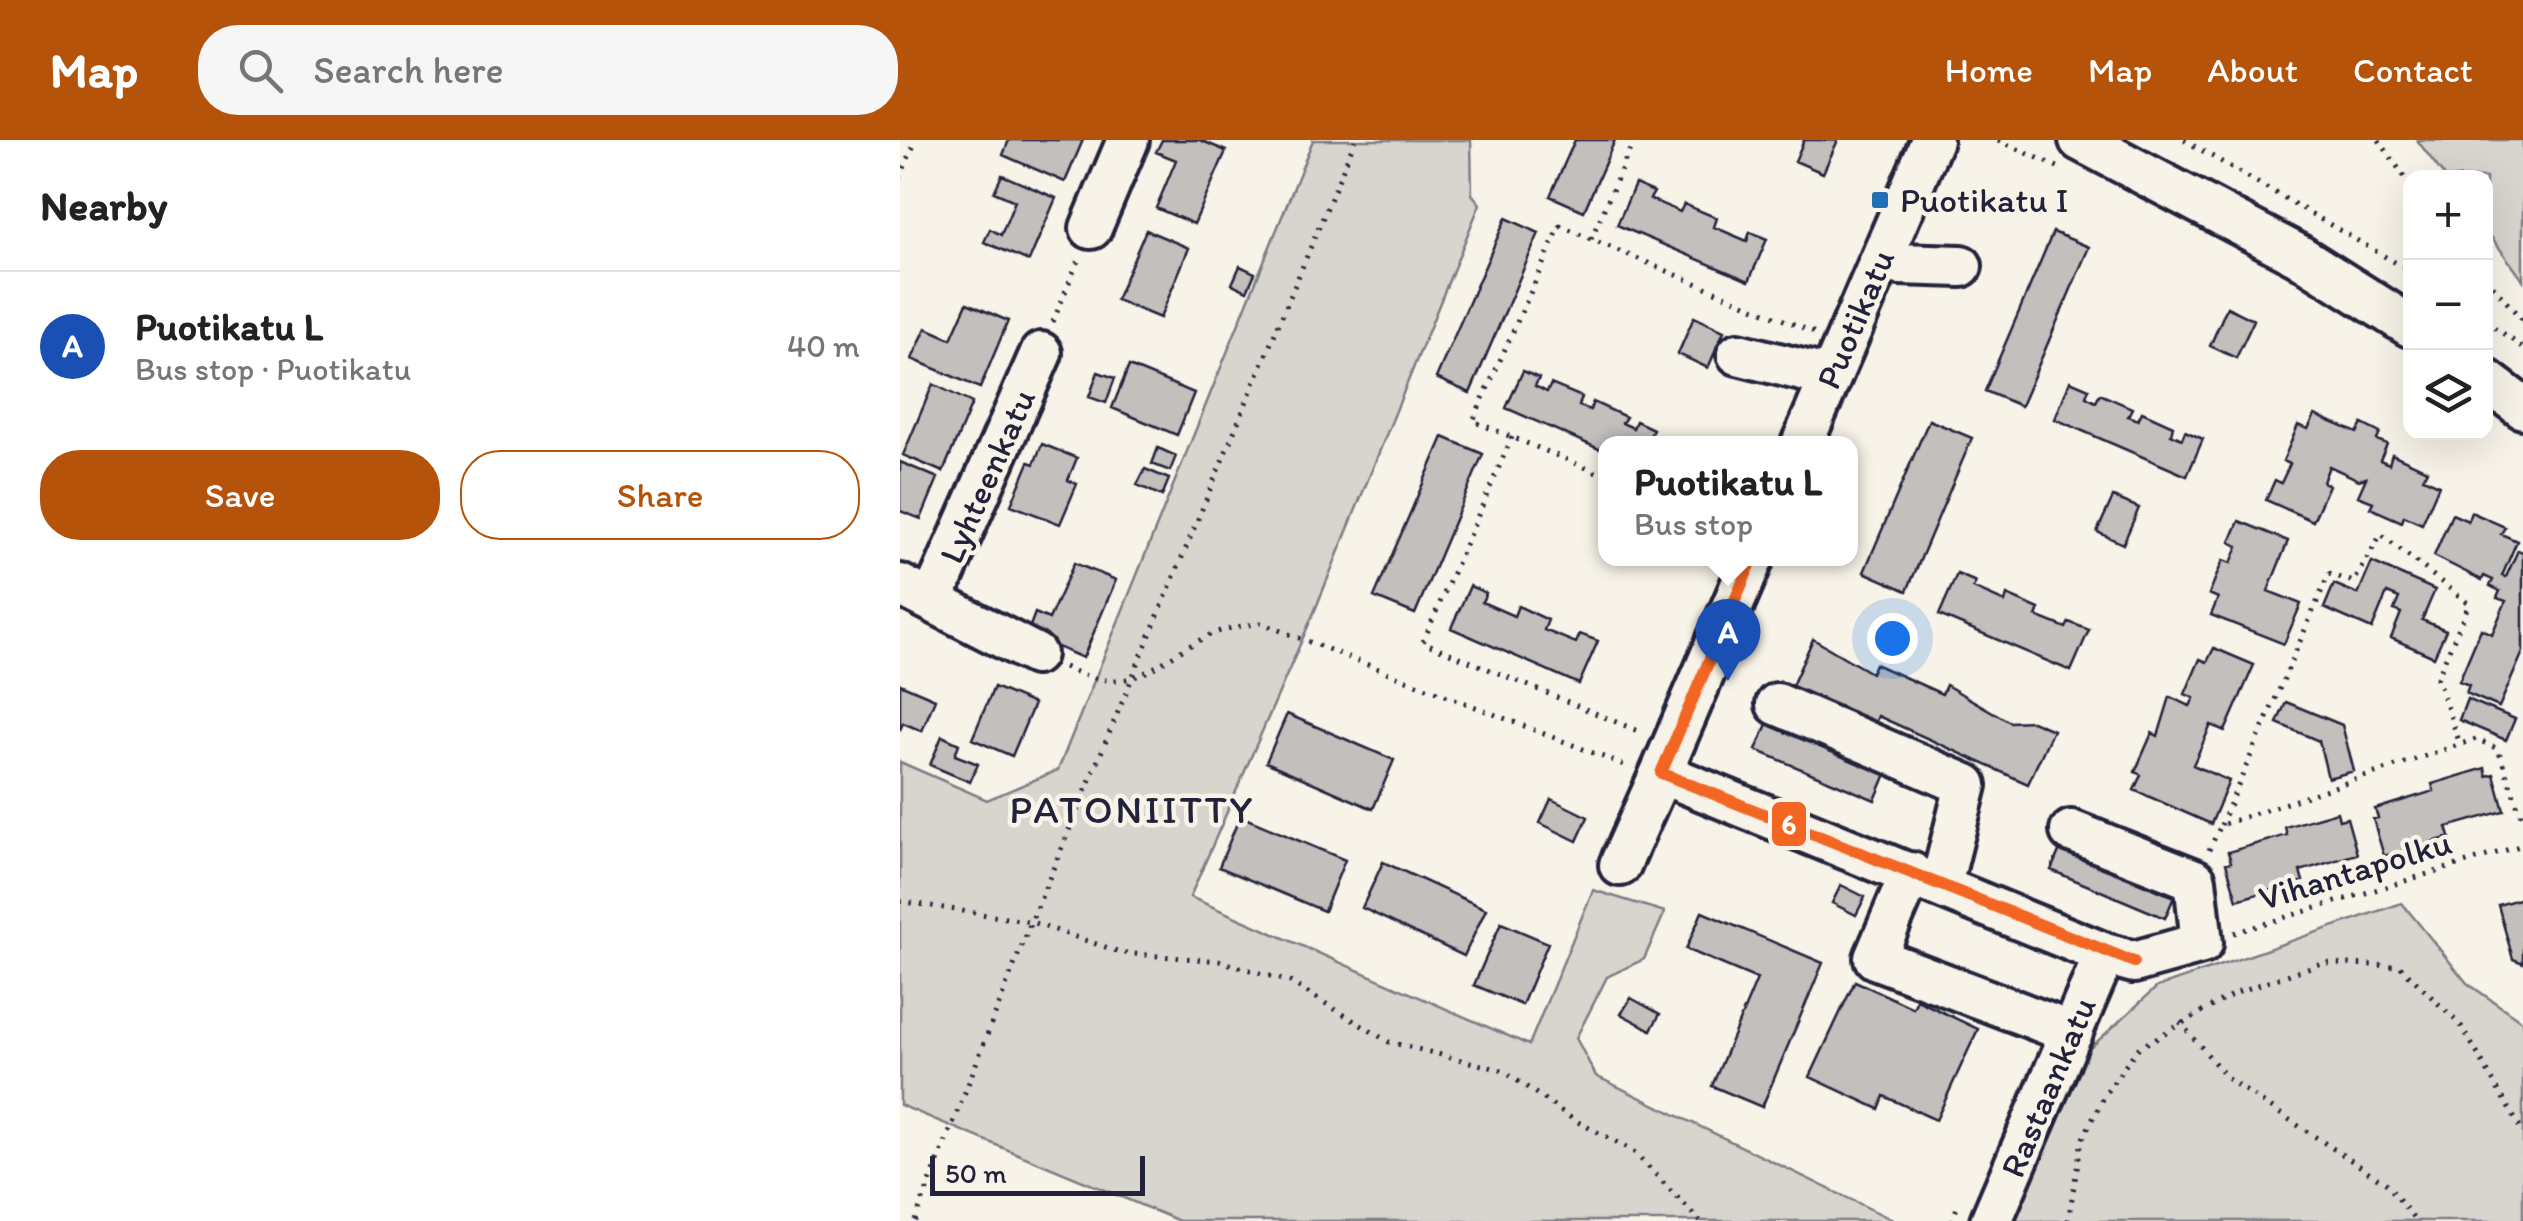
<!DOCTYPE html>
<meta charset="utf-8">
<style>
body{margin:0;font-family:Itim,sans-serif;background:#f6f6f6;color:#222}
.controls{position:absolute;right:30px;top:30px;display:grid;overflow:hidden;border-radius:20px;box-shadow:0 10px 40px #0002}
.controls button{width:90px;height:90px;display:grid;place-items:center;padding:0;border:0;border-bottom:2px solid #e0e0e0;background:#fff;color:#222;font:50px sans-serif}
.scale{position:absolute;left:30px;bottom:25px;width:215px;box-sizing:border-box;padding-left:10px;border:5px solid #22223b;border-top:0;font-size:28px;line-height:35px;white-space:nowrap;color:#22223b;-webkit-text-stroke:8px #f7f3e8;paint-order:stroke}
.you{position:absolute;left:992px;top:498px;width:35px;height:35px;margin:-25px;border:8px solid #fff;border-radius:50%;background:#1a73e8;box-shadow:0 0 0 15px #1a73e833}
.badge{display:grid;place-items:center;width:65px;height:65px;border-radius:50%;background:#b45309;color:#fff;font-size:32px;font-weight:700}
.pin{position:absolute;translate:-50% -82px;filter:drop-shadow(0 2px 5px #0008)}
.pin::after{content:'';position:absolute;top:52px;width:35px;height:30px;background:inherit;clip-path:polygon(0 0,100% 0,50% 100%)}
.popup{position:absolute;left:698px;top:296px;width:260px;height:130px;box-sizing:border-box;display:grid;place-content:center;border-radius:20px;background:#fff;filter:drop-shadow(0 2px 8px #0005);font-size:32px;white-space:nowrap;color:#767676}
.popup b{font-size:38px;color:#222}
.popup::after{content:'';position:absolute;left:50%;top:100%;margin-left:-20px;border:20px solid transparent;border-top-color:#fff}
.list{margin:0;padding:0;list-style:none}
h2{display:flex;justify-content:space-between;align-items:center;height:130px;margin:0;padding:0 40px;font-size:42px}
h2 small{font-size:32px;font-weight:400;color:#767676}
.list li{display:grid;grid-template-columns:65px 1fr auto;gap:30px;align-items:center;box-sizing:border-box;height:150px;padding:0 40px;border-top:2px solid #e0e0e0}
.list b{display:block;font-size:38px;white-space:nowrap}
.list p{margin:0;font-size:32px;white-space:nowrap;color:#767676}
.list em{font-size:32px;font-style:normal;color:#767676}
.actions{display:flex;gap:20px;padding:30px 40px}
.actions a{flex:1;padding:22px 0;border:2px solid #b45309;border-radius:40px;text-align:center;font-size:35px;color:#b45309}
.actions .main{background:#b45309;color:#fff}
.icon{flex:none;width:55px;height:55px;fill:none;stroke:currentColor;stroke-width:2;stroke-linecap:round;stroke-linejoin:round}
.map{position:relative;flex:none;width:1623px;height:1081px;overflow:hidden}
header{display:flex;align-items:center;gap:60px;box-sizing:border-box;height:140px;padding:0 50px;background:#b45309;color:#fff}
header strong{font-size:48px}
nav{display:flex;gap:55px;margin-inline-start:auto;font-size:35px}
.search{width:700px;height:90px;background:#f6f6f6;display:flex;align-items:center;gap:25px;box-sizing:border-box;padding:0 35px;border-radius:40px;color:#767676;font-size:38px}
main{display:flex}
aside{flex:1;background:#fff}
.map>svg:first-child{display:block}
.green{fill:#d8d5cf;stroke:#7d7c85;stroke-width:2.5}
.building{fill:#c2bfbd;stroke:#22223b;stroke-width:2.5}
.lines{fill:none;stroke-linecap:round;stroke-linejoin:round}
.minor-casing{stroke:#22223b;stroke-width:48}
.path{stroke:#22223b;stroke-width:5;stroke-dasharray:2.5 8;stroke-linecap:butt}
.minor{stroke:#f7f3e8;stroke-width:40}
.bus-1-casing{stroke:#f7f3e8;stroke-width:20}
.bus-1{stroke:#f26522;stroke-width:12}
.poi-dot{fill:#1f6fb2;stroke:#f7f3e8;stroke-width:4}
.labels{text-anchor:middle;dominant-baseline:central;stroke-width:9;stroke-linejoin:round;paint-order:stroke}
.poi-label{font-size:35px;fill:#22223b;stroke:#f7f3e8;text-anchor:start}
.street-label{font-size:35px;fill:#22223b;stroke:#f7f3e8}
.quarter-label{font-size:40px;letter-spacing:2.5px;fill:#22223b;stroke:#f7f3e8}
.line-badge{stroke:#f7f3e8;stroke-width:4}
.badge-label{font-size:28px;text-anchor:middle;font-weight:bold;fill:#fff}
</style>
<header>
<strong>Map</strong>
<div class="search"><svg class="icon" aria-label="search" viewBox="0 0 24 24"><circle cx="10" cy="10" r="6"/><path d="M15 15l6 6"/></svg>Search here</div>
<nav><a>Home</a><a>Map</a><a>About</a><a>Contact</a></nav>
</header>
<main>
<aside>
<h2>Nearby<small></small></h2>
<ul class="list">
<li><span class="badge" style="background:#1a4fb4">A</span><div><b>Puotikatu L</b><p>Bus stop · Puotikatu</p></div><em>40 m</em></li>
</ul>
<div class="actions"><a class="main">Save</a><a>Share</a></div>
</aside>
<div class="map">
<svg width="1623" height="1081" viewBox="0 0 1623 1081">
<rect width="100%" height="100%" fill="#f7f3e8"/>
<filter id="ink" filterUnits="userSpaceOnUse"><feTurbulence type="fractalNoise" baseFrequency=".01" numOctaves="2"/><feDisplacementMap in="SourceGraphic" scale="20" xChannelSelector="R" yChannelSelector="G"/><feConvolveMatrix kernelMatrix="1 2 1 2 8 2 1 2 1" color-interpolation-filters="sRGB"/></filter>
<g filter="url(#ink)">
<path class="green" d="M 413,0 L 571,0 L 572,54 L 580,64 L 415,470 L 290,757 L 629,905 L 693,750 L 765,772 L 744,819 L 707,837 L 676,898 L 696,936 L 995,1081 L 279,1081 L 0,965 L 0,622 L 87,660 L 158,630 Z
M 1517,0 L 1623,0 L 1623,140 L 1586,90 L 1586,38 L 1545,37 Z
M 1502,763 L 1567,843 L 1623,882 L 1623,1081 L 1115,1081 L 1190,908 L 1257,847 Z"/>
<path class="building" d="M 109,0 L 183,0 L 165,42 L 103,15 Z
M 262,0 L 300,0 L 326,11 L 294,84 L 256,68 L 276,20 L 256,12 Z
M 675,0 L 715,0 L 684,71 L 650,56 Z
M 904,0 L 938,0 L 923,33 L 895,21 Z
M 102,35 L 156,58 L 129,121 L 84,102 L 90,89 L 101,95 L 115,61 L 94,52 Z
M 735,44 L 754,52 L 750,59 L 780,72 L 784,64 L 817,78 L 814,87 L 847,101 L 850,92 L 867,99 L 849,141 L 717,85 Z
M 606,78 L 639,93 L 570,253 L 536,238 Z
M 246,90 L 289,108 L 260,178 L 216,160 Z
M 1153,92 L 1189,107 L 1121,266 L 1085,251 Z
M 340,126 L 355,133 L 347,151 L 332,144 Z
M 67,163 L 108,181 L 80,248 L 12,219 L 26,188 L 51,199 Z
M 1327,167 L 1354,180 L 1336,218 L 1310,206 Z
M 794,177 L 824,191 L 808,228 L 778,214 Z
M 229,226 L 294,253 L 277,295 L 212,268 Z
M 623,231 L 639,238 L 635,246 L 647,252 L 651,244 L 682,257 L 679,266 L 690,270 L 693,262 L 726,277 L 722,283 L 733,288 L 736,281 L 753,289 L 747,304 L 706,304 L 706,312 L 606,268 Z
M 198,232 L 215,238 L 206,263 L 189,257 Z
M 1170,241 L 1189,249 L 1186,257 L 1196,262 L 1200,254 L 1232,268 L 1228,276 L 1238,280 L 1242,272 L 1273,286 L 1271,294 L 1282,299 L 1285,291 L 1303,299 L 1287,336 L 1155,279 Z
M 33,244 L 72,263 L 43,332 L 3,315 Z
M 1415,275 L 1457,293 L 1462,284 L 1480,293 L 1477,300 L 1487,304 L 1480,320 L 1489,324 L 1492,314 L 1527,330 L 1523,338 L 1539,345 L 1522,384 L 1504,376 L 1502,382 L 1470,368 L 1473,362 L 1458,356 L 1466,338 L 1459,340 L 1429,326 L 1423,342 L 1429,345 L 1413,381 L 1366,360 L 1375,340 L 1381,343 L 1390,324 L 1383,321 L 1398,285 L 1408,289 Z
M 1029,280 L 1072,298 L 1007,451 L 964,432 Z
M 543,297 L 583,314 L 515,474 L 474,457 Z
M 142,304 L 177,318 L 168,340 L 177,344 L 160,384 L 111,365 L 129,322 L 134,324 Z
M 258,308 L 276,316 L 270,331 L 252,324 Z
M 0,322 L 38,338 L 21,379 L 0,371 Z
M 245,329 L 269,339 L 262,356 L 237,345 Z
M 1213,357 L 1239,368 L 1223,404 L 1197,392 Z
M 1571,372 L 1605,387 L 1601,394 L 1617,401 L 1602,436 L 1606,437 L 1618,410 L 1623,412 L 1623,512 L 1599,567 L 1566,553 L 1569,545 L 1559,541 L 1581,489 L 1592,494 L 1606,461 L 1597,458 L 1600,451 L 1590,446 L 1593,440 L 1584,436 L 1582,440 L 1534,416 L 1552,374 L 1568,381 Z
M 1339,381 L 1388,401 L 1368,451 L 1401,464 L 1384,504 L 1311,475 L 1318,458 L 1309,454 L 1323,420 L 1331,423 L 1338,406 L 1330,402 Z
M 1472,422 L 1535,450 L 1522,480 L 1546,490 L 1534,517 L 1491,498 L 1501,473 L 1494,470 L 1499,458 L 1487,453 L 1472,489 L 1424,468 L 1434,444 L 1458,454 Z
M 174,423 L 216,440 L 183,518 L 127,494 L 135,473 L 149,479 Z
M 1057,434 L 1076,442 L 1073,448 L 1105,462 L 1107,455 L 1139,469 L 1136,476 L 1166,488 L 1169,482 L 1189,490 L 1171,531 L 1039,475 Z
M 570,446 L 586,453 L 582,462 L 614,476 L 618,466 L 648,480 L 644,490 L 676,503 L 680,494 L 698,501 L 679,544 L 551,488 Z
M 913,499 L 971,533 L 975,524 L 1042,554 L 1046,545 L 1110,582 L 1132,581 L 1153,590 L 1128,644 L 978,576 L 974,586 L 891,548 Z
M 1314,508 L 1354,525 L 1325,591 L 1311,585 L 1293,625 L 1329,641 L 1311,684 L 1234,650 L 1241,635 L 1235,632 L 1252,593 L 1258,596 L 1270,557 L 1290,566 L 1294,558 L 1285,554 L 1300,519 L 1307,522 Z
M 0,544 L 35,559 L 22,591 L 3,583 L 0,590 Z
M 94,547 L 134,564 L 112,616 L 72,599 Z
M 1567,559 L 1615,579 L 1606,600 L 1559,580 Z
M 1386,562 L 1442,585 L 1454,631 L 1428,638 L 1419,601 L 1377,583 Z
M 387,574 L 494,620 L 473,669 L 366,622 Z
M 867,584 L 986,634 L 975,660 L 856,610 Z
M 42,596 L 59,604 L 55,615 L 78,624 L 70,642 L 30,625 Z
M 1585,628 L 1587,636 L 1594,634 L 1604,671 L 1547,687 L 1550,697 L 1484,716 L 1473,679 L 1478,678 L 1475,669 L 1534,651 L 1532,644 Z
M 651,659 L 688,677 L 677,701 L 640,683 Z
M 1437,672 L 1439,680 L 1447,678 L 1457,714 L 1400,731 L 1403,741 L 1337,760 L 1326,723 L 1331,722 L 1328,712 L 1387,695 L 1385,687 Z
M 340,676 L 445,720 L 424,771 L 319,727 Z
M 1160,709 L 1274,757 L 1265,778 L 1151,730 Z
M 483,722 L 586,769 L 564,816 L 462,768 Z
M 941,745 L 965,757 L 956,775 L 932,763 Z
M 1622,758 L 1623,760 L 1623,823 L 1613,819 L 1598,765 Z
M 802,772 L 923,823 L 862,967 L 812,946 L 857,839 L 786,809 Z
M 601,783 L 648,803 L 622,865 L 574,845 Z
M 955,841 L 1013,868 L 1017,860 L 1078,889 L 1036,980 L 984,956 L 979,969 L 910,937 Z
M 731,858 L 760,874 L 751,890 L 721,874 Z"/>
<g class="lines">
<g class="minor-casing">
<path id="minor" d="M 1180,0 L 1398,115 L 1510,186
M 191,88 L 228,0
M 983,115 L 999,124 L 1061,126
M 838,214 L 930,237
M 1586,240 L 1623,268
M 902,304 L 1032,0
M 853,418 L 761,633 L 1205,814 L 1234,822 L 1302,803 L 1295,740 L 1171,691
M 0,445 L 135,514
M 33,458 L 141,213
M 877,564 L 1066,645 L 1041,745
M 720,725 L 761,633
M 1011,733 L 975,818 L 1172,893
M 1091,1081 L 1205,814"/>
</g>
<path class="path" d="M 1098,0 L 1160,28
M 1284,0 L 1510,131
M 1479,0 L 1510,45
M 0,38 L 16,0
M 691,99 L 734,0
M 1586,138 L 1623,181
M 1586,181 L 1623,208
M 153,182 L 179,118
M 612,297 L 523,502 L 743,593
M 706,336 L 573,281 L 660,86 L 915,193
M 164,527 C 235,560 248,525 308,496 C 323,488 344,486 361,483 L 729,627
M 1321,685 L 1429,434 L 1454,442 L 1481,394 L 1569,464 L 1537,538 L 1560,604
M 1309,710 L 1321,685 L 1576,599 L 1598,609 L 1623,681
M 0,761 L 131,782 L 223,813 L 320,821 L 390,842 L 489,902 L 602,930 L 674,980 L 732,1010 L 800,1081
M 1334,793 L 1623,705
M 1280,882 L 1329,940 L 1487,1044 L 1516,1081
M 15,1081 L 131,782 L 455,0
M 1052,1081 L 1058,1065
M 1168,1081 L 1182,1000 L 1206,953 L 1237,909 L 1335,853 L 1422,823 L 1500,826 L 1562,887 L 1623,993"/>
<use href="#minor" class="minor"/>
<g class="bus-1-casing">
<path id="bus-1" d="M 853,418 L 761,633 L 1234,822"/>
</g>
<use href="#bus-1" class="bus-1"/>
</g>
</g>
<rect class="poi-dot" x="970" y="50" width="20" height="20" rx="5"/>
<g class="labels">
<g class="poi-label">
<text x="1000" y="60">Puotikatu I</text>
</g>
<g class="street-label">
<text transform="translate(955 179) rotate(-67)">Puotikatu</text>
<text transform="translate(87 336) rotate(-66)">Lyhteenkatu</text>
<text transform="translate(1455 730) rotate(-17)">Vihantapolku</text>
<text transform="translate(1148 947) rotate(-67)">Rastaankatu</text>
</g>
<g class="quarter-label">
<text x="232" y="669">PATONIITTY</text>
</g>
</g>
<rect class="line-badge" x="870" y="660" width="38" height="48" rx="10" fill="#f26522"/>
<g class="badge-label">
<text x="889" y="694">6</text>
</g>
</svg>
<div class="controls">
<button>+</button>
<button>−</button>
<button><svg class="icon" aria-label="layers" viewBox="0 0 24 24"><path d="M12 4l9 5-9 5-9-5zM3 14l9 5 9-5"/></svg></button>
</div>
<div class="scale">50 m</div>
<div class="you"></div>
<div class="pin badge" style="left:828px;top:541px;background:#1a4fb4">A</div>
<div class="popup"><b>Puotikatu L</b>Bus stop</div>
</div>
</main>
